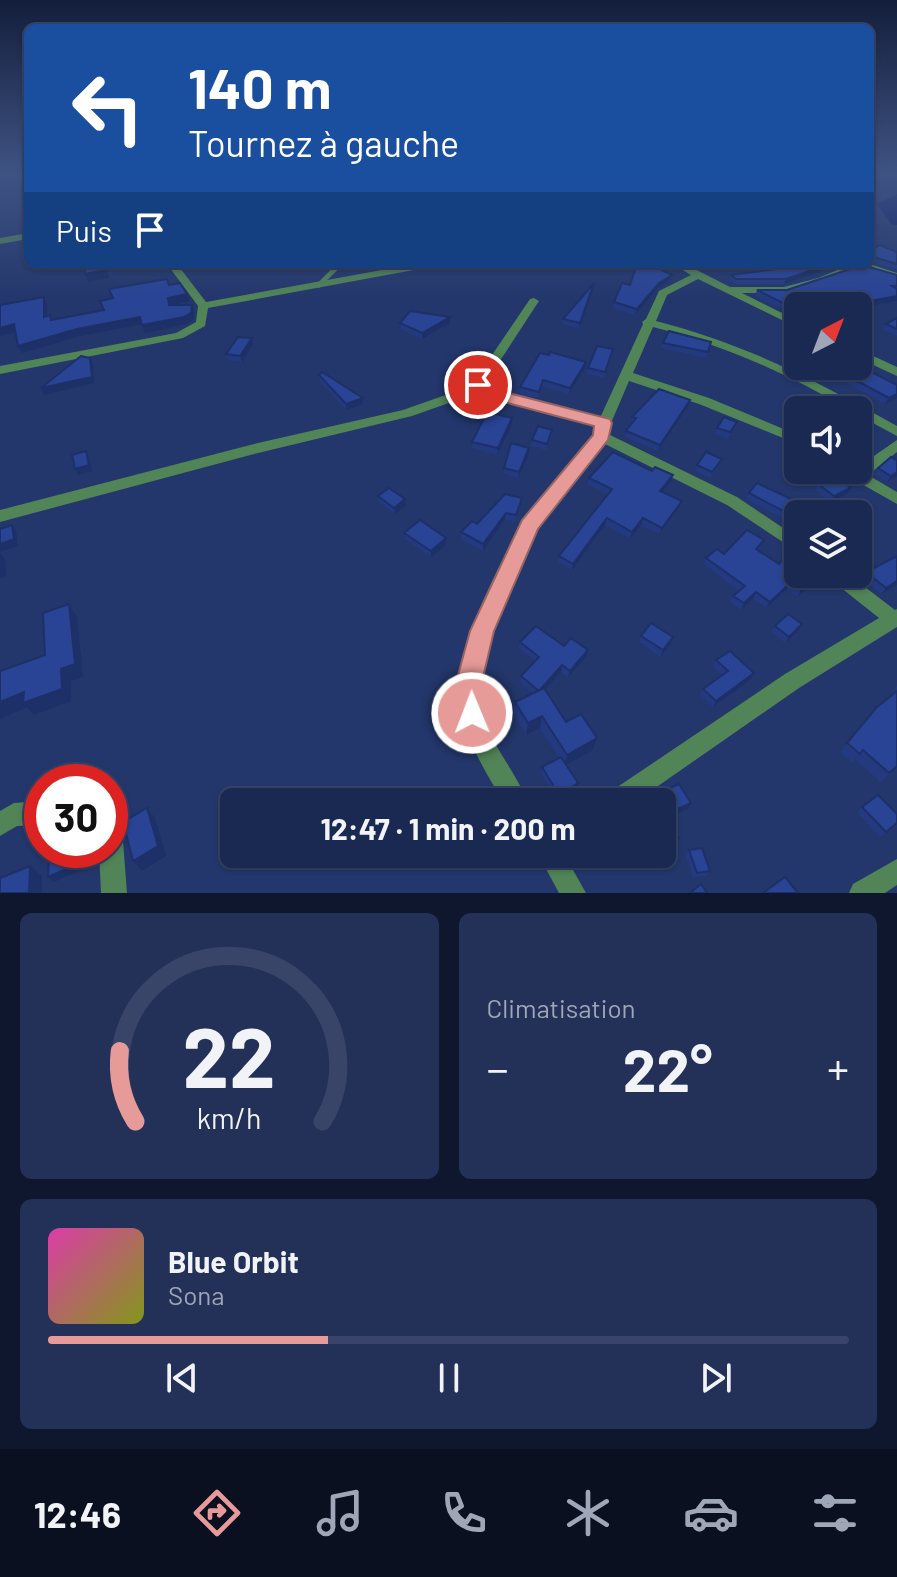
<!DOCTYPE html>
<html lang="fr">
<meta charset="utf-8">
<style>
:root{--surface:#1a2951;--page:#233158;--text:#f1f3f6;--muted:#9fa6b7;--line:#384568;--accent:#e69b98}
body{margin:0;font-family:Barlow,sans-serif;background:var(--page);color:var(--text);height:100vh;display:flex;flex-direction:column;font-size:30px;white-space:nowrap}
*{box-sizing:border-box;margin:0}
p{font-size:26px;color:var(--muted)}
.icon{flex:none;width:44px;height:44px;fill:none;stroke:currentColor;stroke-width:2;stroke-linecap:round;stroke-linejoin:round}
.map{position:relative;height:893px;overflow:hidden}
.panel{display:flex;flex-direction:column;gap:20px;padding:20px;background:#0e172d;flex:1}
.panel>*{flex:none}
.guide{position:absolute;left:24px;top:24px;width:850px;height:244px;border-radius:12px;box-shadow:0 2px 6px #0004,0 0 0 2px var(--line);background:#1a4fa0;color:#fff;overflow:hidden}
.needle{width:52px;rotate:42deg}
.tools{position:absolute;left:784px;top:292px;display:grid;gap:16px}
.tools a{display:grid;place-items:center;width:88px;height:88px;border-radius:12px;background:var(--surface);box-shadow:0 2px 6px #0004,0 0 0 2px var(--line);font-size:40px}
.speed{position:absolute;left:24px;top:764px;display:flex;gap:16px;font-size:40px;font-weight:700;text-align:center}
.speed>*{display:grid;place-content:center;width:104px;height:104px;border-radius:50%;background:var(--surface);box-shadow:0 2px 6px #0004,0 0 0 2px var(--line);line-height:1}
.speed .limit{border:12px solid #d22;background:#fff;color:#111}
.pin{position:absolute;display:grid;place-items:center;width:68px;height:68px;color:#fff;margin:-34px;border:4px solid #fff;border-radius:50%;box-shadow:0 2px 8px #0007}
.me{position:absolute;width:88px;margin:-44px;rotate:359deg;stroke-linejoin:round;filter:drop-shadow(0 0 6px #0008)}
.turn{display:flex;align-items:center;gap:28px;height:168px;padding:0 32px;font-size:36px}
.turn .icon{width:104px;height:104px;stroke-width:2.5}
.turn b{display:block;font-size:56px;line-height:68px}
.then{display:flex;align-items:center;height:76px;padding:0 32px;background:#0003;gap:16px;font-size:30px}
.big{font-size:60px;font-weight:700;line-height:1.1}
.panel .widget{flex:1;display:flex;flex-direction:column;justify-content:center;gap:12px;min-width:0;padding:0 28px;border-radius:12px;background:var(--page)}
.panel .dial{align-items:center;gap:0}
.dial svg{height:208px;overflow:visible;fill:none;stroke:var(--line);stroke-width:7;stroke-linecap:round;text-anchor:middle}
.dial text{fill:var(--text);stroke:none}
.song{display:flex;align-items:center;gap:24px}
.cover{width:96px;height:96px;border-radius:12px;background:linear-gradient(135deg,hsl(320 70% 55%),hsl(70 70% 35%))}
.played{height:8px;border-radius:4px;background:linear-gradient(90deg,var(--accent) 35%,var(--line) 35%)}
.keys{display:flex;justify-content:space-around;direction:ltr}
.heat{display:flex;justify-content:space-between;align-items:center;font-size:44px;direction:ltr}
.panel .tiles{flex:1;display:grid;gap:20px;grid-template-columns:1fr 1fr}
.widget:last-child{grid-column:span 2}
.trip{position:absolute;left:220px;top:788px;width:456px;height:80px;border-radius:12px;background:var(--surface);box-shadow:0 2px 6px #0004,0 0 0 2px var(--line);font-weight:700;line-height:80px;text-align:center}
.tabs{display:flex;height:128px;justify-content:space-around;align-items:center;background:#0a1020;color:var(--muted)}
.tabs .icon{width:56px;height:56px}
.tabs .active{color:var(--accent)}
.tabs b{font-size:36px;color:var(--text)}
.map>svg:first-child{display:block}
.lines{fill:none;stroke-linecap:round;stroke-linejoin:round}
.river{fill:#0a1c6b;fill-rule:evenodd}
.lane{stroke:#518456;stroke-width:5}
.street{fill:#518456;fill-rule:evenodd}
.wall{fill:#233a80}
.shaded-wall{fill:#1d3068}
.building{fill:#294495;stroke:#1d3068;stroke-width:2}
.route{fill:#e69b98;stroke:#966563;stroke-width:2}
</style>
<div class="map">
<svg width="897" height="893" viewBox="0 0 897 893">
<rect width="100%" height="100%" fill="#23376c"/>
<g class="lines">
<path class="river" d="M897,194V225L891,224L877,204Z"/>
<path class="lane" d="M319,285L340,264"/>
<g class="street">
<path d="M28,233V239L0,244V238Z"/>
<path d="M167,264H177L206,302L415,264H435L430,267L208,308L205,326L183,338L0,374V366L176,333L196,322L198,306Z"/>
<path d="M673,264H685L730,287H784L818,278L852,264H870L897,273V279L860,267L824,282L784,293H742L798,321V328L698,279L667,295L656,321C748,345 815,380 897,426V436L858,415V410H849C787,373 723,345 653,327L633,373L709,398L798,435V444L699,404L629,381L611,423L608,434L737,497L798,538V552L727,505L603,443C583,468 560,492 542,520C516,559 471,657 480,703C487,741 514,768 528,802H504C484,771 462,733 459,696C454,649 505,549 532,510C550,483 574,460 594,435L597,425L477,393L412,416L258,453L0,522V510L258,443L403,410L471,386L530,299L534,298L539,301L483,387L600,418L643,324L642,322L646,319L659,291L691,275Z"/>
<path d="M858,349L897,367V376L858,358Z"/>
<path d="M897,440V452L868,475L897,492V504L844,474L842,470H858V467Z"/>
<path d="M827,574H848L895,610L897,609V627L799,688L635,802H604L607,794L785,674L879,618L830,579Z"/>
<path d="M42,801V825L17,826L0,836V811L14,803Z"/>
<path d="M110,816L118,820L122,828L127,893H101L99,850H110Z"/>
<path d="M538,854H564L586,893H559Z"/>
<path d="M897,859V885L885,893H849L853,884Z"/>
</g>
</g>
<g class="wall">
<path d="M870,250L897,252V270L870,261Z"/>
<path d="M784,264H843L784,284H735L730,281L731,275L774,269L775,267Z"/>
<path d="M897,275V301L867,306L862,302L848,304L846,306H798V312L791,313L755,296L757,290H787Z"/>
<path d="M670,280L658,288L635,315L613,308L614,302L630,285Z"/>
<path d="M594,283L579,329L562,324L563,319Z"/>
<path d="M897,318V336L883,330L886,324Z"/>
<path d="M400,323H450L422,339L401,329Z"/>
<path d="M711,342L707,358L661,348L663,343Z"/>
<path d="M253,344L242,362L228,360L226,354Z"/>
<path d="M798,353V366H815L807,374L788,366L791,360Z"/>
<path d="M612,355L604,378L587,374L588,368Z"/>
<path d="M585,368L569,394L542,386L538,398L520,394V387Z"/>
<path d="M319,375L363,398V404L346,410L320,381Z"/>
<path d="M846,375L897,385L885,404L843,381Z"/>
<path d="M688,406L658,451L625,437L626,431L632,424V417Z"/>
<path d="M512,418V424L497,455L472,448V442Z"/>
<path d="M717,428H734L727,439L715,434Z"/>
<path d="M552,430V436L546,450L531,446L532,440Z"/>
<path d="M529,454L518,478L503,474L504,468Z"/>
<path d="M722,459L719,465L710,478L695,471L697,465Z"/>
<path d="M878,468L897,476L887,482L874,474Z"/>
<path d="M589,478L671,482L663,492L682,501L679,507L659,534L641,525L630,538L605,525L572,570L558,562L559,556L608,494L587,484Z"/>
<path d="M818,484L847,494L830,502L815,490Z"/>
<path d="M749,493L804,505L801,512L790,522L746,499Z"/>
<path d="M378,496L406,506L395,514L379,502Z"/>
<path d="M521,505L515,522L505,519L483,551L461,539V532Z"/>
<path d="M404,533L446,545L431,557L405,539Z"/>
<path d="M764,540L758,550L808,587L797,597L787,589L766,608L753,599L741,610L730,602L733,596L739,591L704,564L706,558L724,554Z"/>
<path d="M897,556V585L881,594L862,578L866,572Z"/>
<path d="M775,626L798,631L785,643L771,632Z"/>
<path d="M641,636L671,643L660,657L639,642Z"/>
<path d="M520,642L564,646L586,657L568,677L561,672L545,689L566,722L597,738L593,750L566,765L578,783L576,789L558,800L541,773L542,767L559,758L540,728L526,735L513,714L515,702L533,693L520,682L521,676L535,661L519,648Z"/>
<path d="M716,660L751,679L713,707L700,695L703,689L722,675L713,666Z"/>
<path d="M897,685V766L881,782L855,759L852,762L840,752L876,708L894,693L892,692Z"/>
<path d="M656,794L691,803L688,809L665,819L679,838L676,843L662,852V818L664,817L662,815V802H655L653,799Z"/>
<path d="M862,807L897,823L880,837L857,812Z"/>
<path d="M689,850L710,871L706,876L693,877L685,854Z"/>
<path d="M610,854H639L618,868Z"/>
</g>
<g class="shaded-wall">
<path d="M105,264L109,278L88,282L85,274Z"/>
<path d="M829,264H843L784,284L786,279Z"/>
<path d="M672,275L670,280L658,288L635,315L637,309L659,283Z"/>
<path d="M594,283L593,288L579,329L580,323Z"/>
<path d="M187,294L190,301L171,306L172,313L168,298Z"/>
<path d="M897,296V301L867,306L870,301Z"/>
<path d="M44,297L47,304V324L44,317Z"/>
<path d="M864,297L862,302L842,306L850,298Z"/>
<path d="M192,305L194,312L193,320L186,324L145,333L142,325Z"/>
<path d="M798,307V312L791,313L793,308Z"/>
<path d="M140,317L143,324L80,336L22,353L18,346L77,329Z"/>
<path d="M450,317V323L422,339V333Z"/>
<path d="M14,324L18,332L0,336V328Z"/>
<path d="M252,338L253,344L242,362L240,356Z"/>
<path d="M90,358L93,364L94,383L44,395L41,388Z"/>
<path d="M586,362L585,368L569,394L570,388Z"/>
<path d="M897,394V398L885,404L889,398Z"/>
<path d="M363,398V404L346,410V404Z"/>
<path d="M690,400L688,406L658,451L660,445Z"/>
<path d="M512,418V424L497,455L498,448Z"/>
<path d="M529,448V454L518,478L519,472Z"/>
<path d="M86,451L89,458L92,471L78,475L75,469Z"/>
<path d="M897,472V476L887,482L891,476Z"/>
<path d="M673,475L671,482L658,497L660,491Z"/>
<path d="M851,488L847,494L830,502L834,496Z"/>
<path d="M405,499L406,506L395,514L394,508Z"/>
<path d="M682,501L679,507L659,534L662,528Z"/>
<path d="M804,505L801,512L790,522L793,516Z"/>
<path d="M506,513L505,519L483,551V544Z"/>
<path d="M607,518L605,525L572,570L573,564Z"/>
<path d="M643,518L641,525L630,538L632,532Z"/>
<path d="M12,525L16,531L18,546L0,552V544Z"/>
<path d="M446,538V545L431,557V551Z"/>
<path d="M0,553L5,559L6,576L0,578Z"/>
<path d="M812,581L808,587L797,597L801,590Z"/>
<path d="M897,581V585L881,594L886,588Z"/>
<path d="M790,583L787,589L766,608L770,602Z"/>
<path d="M756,592L753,599L741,610L744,603Z"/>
<path d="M69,604L77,617L83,677L71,681V701L34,715L27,707L0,719V702L61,669Z"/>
<path d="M802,624L798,631L785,643L789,637Z"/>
<path d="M673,637L671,643L660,657L663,650Z"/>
<path d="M588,650L586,657L568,677L570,671Z"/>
<path d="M562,665L561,672L538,697L539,691Z"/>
<path d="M754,673L751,679L713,707L716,701Z"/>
<path d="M542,716L540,728L526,735L528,723Z"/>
<path d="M597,738L593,750L564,766L567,755Z"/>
<path d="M578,783L576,789L558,800L559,795Z"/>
<path d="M691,803L688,809L664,819L667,814Z"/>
<path d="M147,808L155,818L166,856L142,871L133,861Z"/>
<path d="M679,838L676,843L662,852V849Z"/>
<path d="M90,850H95V864L54,882L48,877Z"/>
<path d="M634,854H639L618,868L621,863Z"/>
<path d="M30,866L42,876V893H29Z"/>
</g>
<g class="building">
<path d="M880,245L897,252V264L870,256V250H871Z"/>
<path d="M84,264H104L106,270L85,274Z"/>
<path d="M637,264H650L672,275L659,283L637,309L614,302L622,283L630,285Z"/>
<path d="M784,264H829L786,279H736L731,275L777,269L775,267Z"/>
<path d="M862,265L897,275V286H892L897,289V296L870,301L864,297L850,298L842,306H824L816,303L793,308L757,290H787Z"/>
<path d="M167,279L169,285L180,283L187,294L168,298L169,305H192L191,313L184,317L142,325L140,317L77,329L18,346L14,324L0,328V305L44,297V317L50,315L51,320L104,310L100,301L113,298L109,289Z"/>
<path d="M594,283L580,323L563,319Z"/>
<path d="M410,311L450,317L422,333L400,323Z"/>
<path d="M897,318V329L886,324Z"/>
<path d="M669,331L711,342L708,352L663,343Z"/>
<path d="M238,337L252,338L240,356L226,354Z"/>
<path d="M597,346L613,349L605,372L588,368Z"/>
<path d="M550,352L586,362L570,388L543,380L539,392L520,387L540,353L549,355Z"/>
<path d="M798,353V363L791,360Z"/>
<path d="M81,356L90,358L92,377L41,388Z"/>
<path d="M862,367L897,385V394L889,398L846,375Z"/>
<path d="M322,372L363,398L346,404L319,375Z"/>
<path d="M659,389L690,400L660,445L626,431L636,418L632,417Z"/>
<path d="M487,412L512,418L498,448L472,442Z"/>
<path d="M724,417L737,422L730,432L717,428Z"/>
<path d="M538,426L552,430L547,444L532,440Z"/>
<path d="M511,443L529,448L519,472L504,468Z"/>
<path d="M86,451L89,465L75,469L72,455Z"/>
<path d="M613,452L652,471L655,467L673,475L660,491L682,501L662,528L643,518L632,532L607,518L573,564L559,556L612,489L589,478Z"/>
<path d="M706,452L722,459L712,472L697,465Z"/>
<path d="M891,457L897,460V472L891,476L878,468Z"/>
<path d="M835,476L851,488L834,496L818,484Z"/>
<path d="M757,483L804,505L793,516L749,493Z"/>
<path d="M389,488L405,499L394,508L378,496Z"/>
<path d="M505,494L522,498L516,515L506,513L483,544L461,532L472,521L477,524Z"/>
<path d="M420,520L446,538L431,551L404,533Z"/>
<path d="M12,525L14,539L0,544V529Z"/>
<path d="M747,530L764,540L756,549L779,564L782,560L798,571V574H802L812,581L801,590L790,583L770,602L756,592L744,603L733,596L745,586L706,558L717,549L724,554Z"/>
<path d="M897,556V581L886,588L866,572Z"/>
<path d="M69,604L75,664L61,669L62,689L23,703L24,692L0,702V671L45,655L43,613Z"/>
<path d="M788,614L802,624L789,637L775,626Z"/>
<path d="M651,623L673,637L663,650L641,636Z"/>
<path d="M536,626L564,646L571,638L588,650L570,671L562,665L539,691L521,676L539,657L520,642Z"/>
<path d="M730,651L754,673L716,701L703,689L728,671L716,660Z"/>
<path d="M544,688L566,722L581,714L597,738L567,755L542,716L528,723L515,702Z"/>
<path d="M897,691V766L889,773L863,750L860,754L847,743L876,708Z"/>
<path d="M561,757L578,783L559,795L542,767Z"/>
<path d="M679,784L691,803L667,814L662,802H661L656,794Z"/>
<path d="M878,795L897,814V823L886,832L862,807Z"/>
<path d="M147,808L158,846L133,861L123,822Z"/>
<path d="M664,817L679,838L662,849V818Z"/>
<path d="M702,848L710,871L697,873L689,850Z"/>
<path d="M62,850H90V859L48,877L49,856Z"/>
<path d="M615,854H634L621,863Z"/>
<path d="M30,866L29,893H0V878Z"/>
<path d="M785,877L798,893H763Z"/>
<path d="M701,884L707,893H690Z"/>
</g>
<linearGradient id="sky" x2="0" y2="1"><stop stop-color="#131e3b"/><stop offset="0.58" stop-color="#3f5383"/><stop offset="1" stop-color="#3f5383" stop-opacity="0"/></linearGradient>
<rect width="897" height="299" fill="url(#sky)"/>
<path class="route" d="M478,380L484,381L485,387L610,419L612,423L608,440L538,529L494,631L480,690L485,713L481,722L472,726L463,722L454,690L470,631L522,520L593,435L594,426L470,393V385Z"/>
</svg>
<div class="tools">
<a><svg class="needle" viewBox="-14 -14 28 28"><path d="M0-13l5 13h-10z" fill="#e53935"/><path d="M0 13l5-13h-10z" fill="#9fa6b7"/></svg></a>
<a><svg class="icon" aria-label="sound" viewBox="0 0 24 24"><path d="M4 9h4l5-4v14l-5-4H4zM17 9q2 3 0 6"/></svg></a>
<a><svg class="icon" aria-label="layers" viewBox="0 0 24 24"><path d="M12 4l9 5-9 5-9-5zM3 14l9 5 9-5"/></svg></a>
</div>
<div class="speed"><div class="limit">30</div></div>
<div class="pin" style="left:478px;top:385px;background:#d93025"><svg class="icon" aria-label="arrive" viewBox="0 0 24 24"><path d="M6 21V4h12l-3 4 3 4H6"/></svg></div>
<svg class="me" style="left:472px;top:713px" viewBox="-20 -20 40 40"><circle r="17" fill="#e69b98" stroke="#fff" stroke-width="3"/><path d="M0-11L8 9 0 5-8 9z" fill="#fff"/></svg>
<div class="trip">12:47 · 1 min · 200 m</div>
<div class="guide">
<div class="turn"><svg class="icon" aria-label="left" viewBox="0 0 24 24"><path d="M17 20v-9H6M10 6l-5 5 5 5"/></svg><div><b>140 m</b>Tournez à gauche</div></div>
<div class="then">Puis<svg class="icon" aria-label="arrive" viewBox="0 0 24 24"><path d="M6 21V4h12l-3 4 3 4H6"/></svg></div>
</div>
</div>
<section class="panel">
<div class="tiles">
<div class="widget dial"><svg viewBox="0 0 100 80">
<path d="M14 69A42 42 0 1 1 86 69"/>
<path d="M14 69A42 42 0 0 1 8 42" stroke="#e69b98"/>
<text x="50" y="56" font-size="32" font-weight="700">22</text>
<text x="50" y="72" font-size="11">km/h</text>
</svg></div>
<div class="widget"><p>Climatisation</p>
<div class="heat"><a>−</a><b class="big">22°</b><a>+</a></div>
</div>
<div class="widget">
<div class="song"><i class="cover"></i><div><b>Blue Orbit</b><p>Sona</p></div></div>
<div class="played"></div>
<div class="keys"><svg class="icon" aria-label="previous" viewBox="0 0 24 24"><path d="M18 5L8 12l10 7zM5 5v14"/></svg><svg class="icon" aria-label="pause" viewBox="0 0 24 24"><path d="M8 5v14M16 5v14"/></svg><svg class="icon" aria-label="next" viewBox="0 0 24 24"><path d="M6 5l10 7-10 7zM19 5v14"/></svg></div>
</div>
</div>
</section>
<nav class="tabs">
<b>12:46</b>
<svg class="icon active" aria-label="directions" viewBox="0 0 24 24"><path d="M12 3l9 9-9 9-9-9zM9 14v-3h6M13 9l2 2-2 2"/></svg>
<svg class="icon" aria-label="music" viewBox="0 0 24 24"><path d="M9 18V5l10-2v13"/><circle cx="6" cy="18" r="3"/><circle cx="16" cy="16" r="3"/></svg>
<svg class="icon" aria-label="phone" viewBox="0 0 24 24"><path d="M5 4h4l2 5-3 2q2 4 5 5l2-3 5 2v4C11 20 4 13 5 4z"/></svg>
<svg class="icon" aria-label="climate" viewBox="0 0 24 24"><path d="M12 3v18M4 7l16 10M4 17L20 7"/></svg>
<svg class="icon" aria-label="car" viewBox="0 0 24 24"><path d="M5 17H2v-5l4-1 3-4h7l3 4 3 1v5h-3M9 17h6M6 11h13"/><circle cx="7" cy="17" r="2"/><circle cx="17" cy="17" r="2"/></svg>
<svg class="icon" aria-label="filters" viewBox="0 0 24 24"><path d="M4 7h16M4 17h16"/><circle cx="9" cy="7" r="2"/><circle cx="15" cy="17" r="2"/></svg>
</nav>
